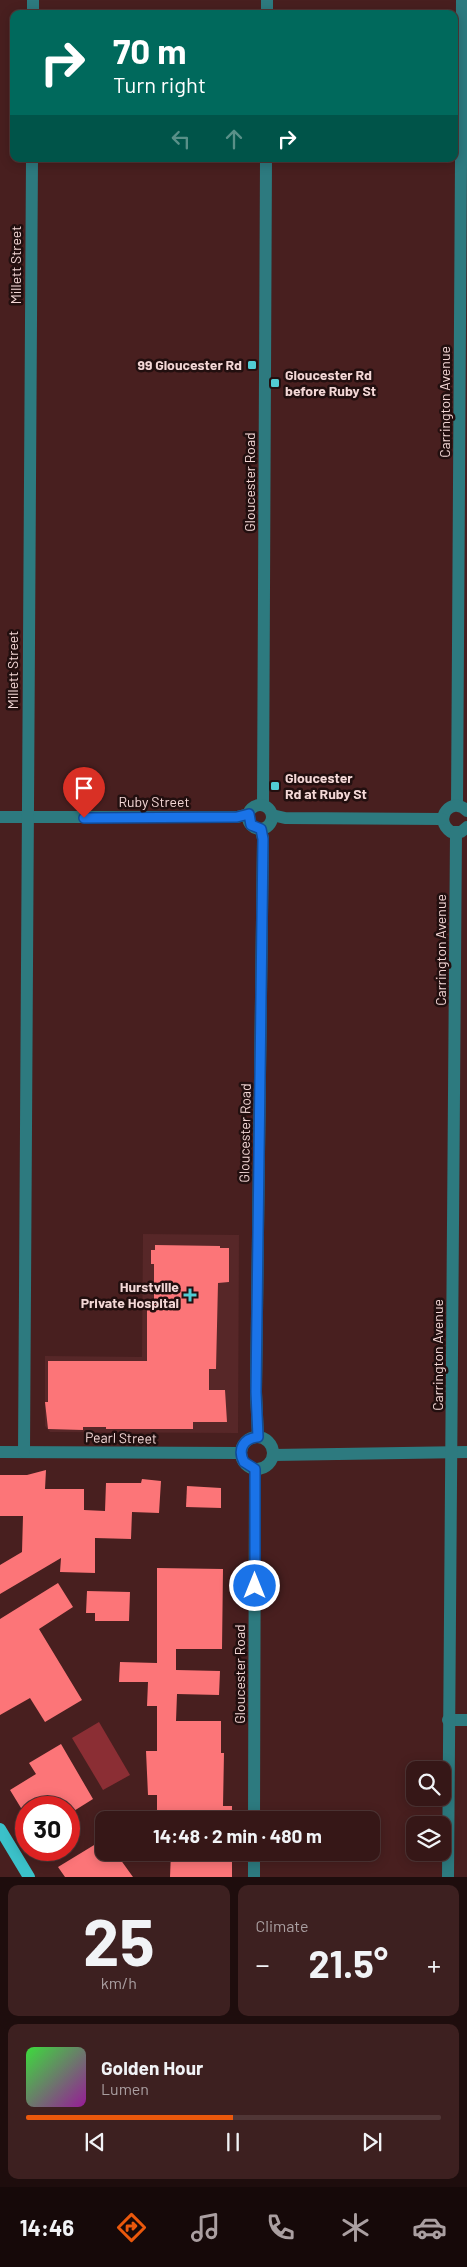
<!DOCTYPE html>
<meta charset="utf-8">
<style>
:root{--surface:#361717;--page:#3d2020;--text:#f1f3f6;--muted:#aa9fa1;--line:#503636;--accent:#ea580c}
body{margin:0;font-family:Barlow,sans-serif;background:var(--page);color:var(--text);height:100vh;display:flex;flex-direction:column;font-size:19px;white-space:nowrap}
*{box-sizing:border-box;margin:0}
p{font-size:16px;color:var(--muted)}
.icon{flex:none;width:28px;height:28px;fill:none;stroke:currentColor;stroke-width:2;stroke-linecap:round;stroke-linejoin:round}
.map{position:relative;height:1877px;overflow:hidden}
.panel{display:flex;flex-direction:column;gap:8px;padding:8px;background:#1e0d0d;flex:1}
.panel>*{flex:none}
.guide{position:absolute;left:10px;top:10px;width:448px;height:152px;border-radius:10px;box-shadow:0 2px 12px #0003,0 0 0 1px var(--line);background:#00695c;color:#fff;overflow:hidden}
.controls{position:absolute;left:406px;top:1761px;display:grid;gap:10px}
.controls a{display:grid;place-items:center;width:45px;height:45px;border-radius:10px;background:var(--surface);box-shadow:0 2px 12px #0003,0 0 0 1px var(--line);font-size:25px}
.speed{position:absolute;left:15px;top:1796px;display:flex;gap:10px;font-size:25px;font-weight:700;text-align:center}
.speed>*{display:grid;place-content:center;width:65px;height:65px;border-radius:50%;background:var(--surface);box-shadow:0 2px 12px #0003,0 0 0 1px var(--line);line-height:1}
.speed .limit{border:8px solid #d22;background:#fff;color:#111}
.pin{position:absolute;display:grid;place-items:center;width:42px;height:42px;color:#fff;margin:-51px -21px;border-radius:50% 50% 50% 0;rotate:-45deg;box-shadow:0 0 5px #0007}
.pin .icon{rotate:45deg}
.me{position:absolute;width:55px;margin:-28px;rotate:0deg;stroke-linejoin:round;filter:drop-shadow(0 0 4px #0008)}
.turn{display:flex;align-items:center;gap:18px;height:105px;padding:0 20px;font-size:22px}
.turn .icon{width:65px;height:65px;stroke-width:2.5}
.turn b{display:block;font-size:35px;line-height:42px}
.lanes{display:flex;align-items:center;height:48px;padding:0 20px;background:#0003;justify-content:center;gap:25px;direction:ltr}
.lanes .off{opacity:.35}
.big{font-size:38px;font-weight:700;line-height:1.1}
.panel .tile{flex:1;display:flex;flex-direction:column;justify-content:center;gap:8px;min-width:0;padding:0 18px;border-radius:10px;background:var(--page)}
.panel .dial{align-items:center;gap:0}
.dial b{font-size:65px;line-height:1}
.song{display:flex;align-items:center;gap:15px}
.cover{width:60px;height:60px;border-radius:8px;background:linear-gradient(135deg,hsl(120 70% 55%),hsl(300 70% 35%))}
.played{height:5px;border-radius:2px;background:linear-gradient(90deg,var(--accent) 50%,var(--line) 50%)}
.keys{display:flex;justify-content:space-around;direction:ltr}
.heat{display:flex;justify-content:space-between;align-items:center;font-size:28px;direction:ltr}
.panel .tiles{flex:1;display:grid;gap:8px;grid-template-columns:1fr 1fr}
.tile:last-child{grid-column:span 2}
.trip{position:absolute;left:95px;top:1811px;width:285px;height:50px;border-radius:10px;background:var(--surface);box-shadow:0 2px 12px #0003,0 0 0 1px var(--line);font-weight:700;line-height:50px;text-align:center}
.tabs{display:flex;height:80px;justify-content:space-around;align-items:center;background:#160909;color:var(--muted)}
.tabs .icon{width:35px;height:35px}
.tabs .current{color:var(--accent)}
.tabs b{font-size:22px;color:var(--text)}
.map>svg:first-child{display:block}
.built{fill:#572728}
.green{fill:#8b2e34}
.building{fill:#fc7578}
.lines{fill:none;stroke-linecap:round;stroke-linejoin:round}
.minor{stroke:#2d7a7f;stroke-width:12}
.major{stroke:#3bc1c9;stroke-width:12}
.route-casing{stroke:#114b97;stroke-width:12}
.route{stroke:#1a73e8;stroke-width:9}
.poi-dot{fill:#51ccd3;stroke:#220f0f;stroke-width:2}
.labels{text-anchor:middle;stroke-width:5;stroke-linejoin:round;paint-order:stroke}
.street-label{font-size:14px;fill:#f3d7d6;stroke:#220f0f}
.poi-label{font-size:14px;font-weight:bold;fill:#f3d7d6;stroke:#220f0f;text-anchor:end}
</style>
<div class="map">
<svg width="467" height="1877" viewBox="0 0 467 1877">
<rect width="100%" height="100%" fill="#481f1f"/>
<path class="built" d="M143,1234L239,1235L238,1433L50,1432L45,1426V1356L142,1357Z"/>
<path class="green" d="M99,1722L130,1775L103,1790L72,1738Z"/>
<g class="building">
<path d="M155,1245L220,1246V1248H229V1282L218,1283L216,1369H209V1390H225L227,1422H193V1429H106V1427H83V1430L48,1429L45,1402H48V1361H147V1305L154,1301V1264H151V1250H155Z"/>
<path d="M46,1470L45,1489H84V1510L105,1511L106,1483H141L142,1479L161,1481L159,1513L132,1512L131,1539L95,1538V1573L60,1572L61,1558L0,1594V1565L22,1552L23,1516H0V1475H27Z"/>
<path d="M187,1486L221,1488V1508L186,1507Z"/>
<path d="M157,1568L223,1569L222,1649H176V1670L220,1671L219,1695L177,1694L176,1721H221V1753H224L223,1806H232V1820H157V1795H148L146,1751H157V1706H147L148,1682H119L120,1662L157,1663Z"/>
<path d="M58,1583L73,1607L39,1629L82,1700L45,1722L30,1698L0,1715V1619Z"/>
<path d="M87,1591L130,1592L129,1621H95V1613H86Z"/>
<path d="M61,1744L93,1799L69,1814V1808H21L10,1790L36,1774L29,1763Z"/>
<path d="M104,1839V1852H115L133,1877H65L58,1867Z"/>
<path d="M171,1852H232V1877H170Z"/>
</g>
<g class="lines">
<g class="minor">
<path d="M33,14V0"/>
<path d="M267,14V0"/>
<path d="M263,805L266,159"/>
<path d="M457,805L462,0"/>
<circle cx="260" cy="817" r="12"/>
<path d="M467,811C452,795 432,819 451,832H461L467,827"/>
<path d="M272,815L285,818L442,819"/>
<path d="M0,817H237L249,814"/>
<circle cx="257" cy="1453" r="16"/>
<path d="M258,1437L256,1392L263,839L261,829"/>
<path d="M0,1452L241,1453"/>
<path d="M24,1452L32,159"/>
<path d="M273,1455L467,1452"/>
<path d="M448,1720H467"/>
<path d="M254,1820L255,1469"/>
<path d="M254,1877V1852"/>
<path d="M448,1877L456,833"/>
</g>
<path class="major" d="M0,1829L29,1877"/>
</g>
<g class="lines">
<defs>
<path id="route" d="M84,818L237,817L249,814L251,825L261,829L263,839L256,1392L258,1437C244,1438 237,1449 244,1462L255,1469V1586"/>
</defs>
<use href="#route" class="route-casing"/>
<use href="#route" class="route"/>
</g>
<g class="poi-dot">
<rect x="247" y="360" width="10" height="10" rx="2.5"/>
<rect x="270" y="378" width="10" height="10" rx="2.5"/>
<rect x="270" y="781" width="10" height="10" rx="2.5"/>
<path d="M187.5 1287.5h5v5h5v5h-5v5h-5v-5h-5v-5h5z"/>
</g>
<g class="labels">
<g class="street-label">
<text transform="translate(16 265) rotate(-90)" y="5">Millett Street</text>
<text transform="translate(445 402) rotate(-90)" y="5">Carrington Avenue</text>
<text transform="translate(250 482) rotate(-90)" y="5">Gloucester Road</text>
<text transform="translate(13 670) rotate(-90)" y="5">Millett Street</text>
<text x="154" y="807">Ruby Street</text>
<text transform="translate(441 950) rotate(-90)" y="5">Carrington Avenue</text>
<text transform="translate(245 1133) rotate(-89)" y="5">Gloucester Road</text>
<text transform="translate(438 1355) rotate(-90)" y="5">Carrington Avenue</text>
<text transform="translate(121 1438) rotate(1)" y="5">Pearl Street</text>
<text transform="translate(240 1674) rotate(-90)" y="5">Gloucester Road</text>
</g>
<g class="poi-label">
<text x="242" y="370">99 Gloucester Rd</text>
<text x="285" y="380" text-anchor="start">Gloucester Rd<tspan x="285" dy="16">before Ruby St</tspan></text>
<text x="285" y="783" text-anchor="start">Gloucester<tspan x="285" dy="16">Rd at Ruby St</tspan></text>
<text x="179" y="1292">Hurstville<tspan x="179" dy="16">Private Hospital</tspan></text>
</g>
</g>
</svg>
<div class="controls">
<a><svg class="icon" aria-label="search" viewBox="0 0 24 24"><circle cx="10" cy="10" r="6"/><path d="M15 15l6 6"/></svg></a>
<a><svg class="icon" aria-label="layers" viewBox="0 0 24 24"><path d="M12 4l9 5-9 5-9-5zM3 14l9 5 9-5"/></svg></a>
</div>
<div class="speed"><div class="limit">30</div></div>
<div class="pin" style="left:84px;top:818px;background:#d93025"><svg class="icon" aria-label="arrive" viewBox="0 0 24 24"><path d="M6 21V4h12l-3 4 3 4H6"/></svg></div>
<svg class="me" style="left:255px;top:1586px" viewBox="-20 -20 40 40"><circle r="17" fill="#1a73e8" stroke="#fff" stroke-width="3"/><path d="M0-11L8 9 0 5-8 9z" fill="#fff"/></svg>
<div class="trip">14:48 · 2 min · 480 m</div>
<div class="guide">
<div class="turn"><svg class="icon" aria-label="right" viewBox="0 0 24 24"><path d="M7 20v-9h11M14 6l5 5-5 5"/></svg><div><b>70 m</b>Turn right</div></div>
<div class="lanes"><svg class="icon off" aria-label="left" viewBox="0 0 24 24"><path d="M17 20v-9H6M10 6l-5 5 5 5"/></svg><svg class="icon off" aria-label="ahead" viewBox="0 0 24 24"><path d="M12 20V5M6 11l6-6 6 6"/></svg><svg class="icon" aria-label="right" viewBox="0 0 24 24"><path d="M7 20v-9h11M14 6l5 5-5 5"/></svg></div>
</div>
</div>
<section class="panel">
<div class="tiles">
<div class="tile dial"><b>25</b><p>km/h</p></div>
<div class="tile"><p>Climate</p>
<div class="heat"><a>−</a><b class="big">21.5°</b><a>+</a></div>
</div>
<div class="tile">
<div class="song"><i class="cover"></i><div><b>Golden Hour</b><p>Lumen</p></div></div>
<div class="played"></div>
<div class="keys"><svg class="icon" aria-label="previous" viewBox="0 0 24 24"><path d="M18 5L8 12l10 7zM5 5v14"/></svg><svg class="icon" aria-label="pause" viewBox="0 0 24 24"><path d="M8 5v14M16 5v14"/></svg><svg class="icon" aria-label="next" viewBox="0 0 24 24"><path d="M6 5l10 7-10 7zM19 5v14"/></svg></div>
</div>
</div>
</section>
<nav class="tabs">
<b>14:46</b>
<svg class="icon current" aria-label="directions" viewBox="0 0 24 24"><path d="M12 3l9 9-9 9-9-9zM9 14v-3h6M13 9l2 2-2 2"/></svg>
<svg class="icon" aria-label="music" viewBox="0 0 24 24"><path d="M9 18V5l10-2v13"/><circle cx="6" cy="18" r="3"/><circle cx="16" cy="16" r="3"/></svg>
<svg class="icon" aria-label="phone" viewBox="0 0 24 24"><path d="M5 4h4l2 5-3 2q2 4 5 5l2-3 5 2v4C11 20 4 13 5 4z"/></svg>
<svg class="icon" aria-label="climate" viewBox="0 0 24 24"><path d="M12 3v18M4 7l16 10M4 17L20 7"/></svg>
<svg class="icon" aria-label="car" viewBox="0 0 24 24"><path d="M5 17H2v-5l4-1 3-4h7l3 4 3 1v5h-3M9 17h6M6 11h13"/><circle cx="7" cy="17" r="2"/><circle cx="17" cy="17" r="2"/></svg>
</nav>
